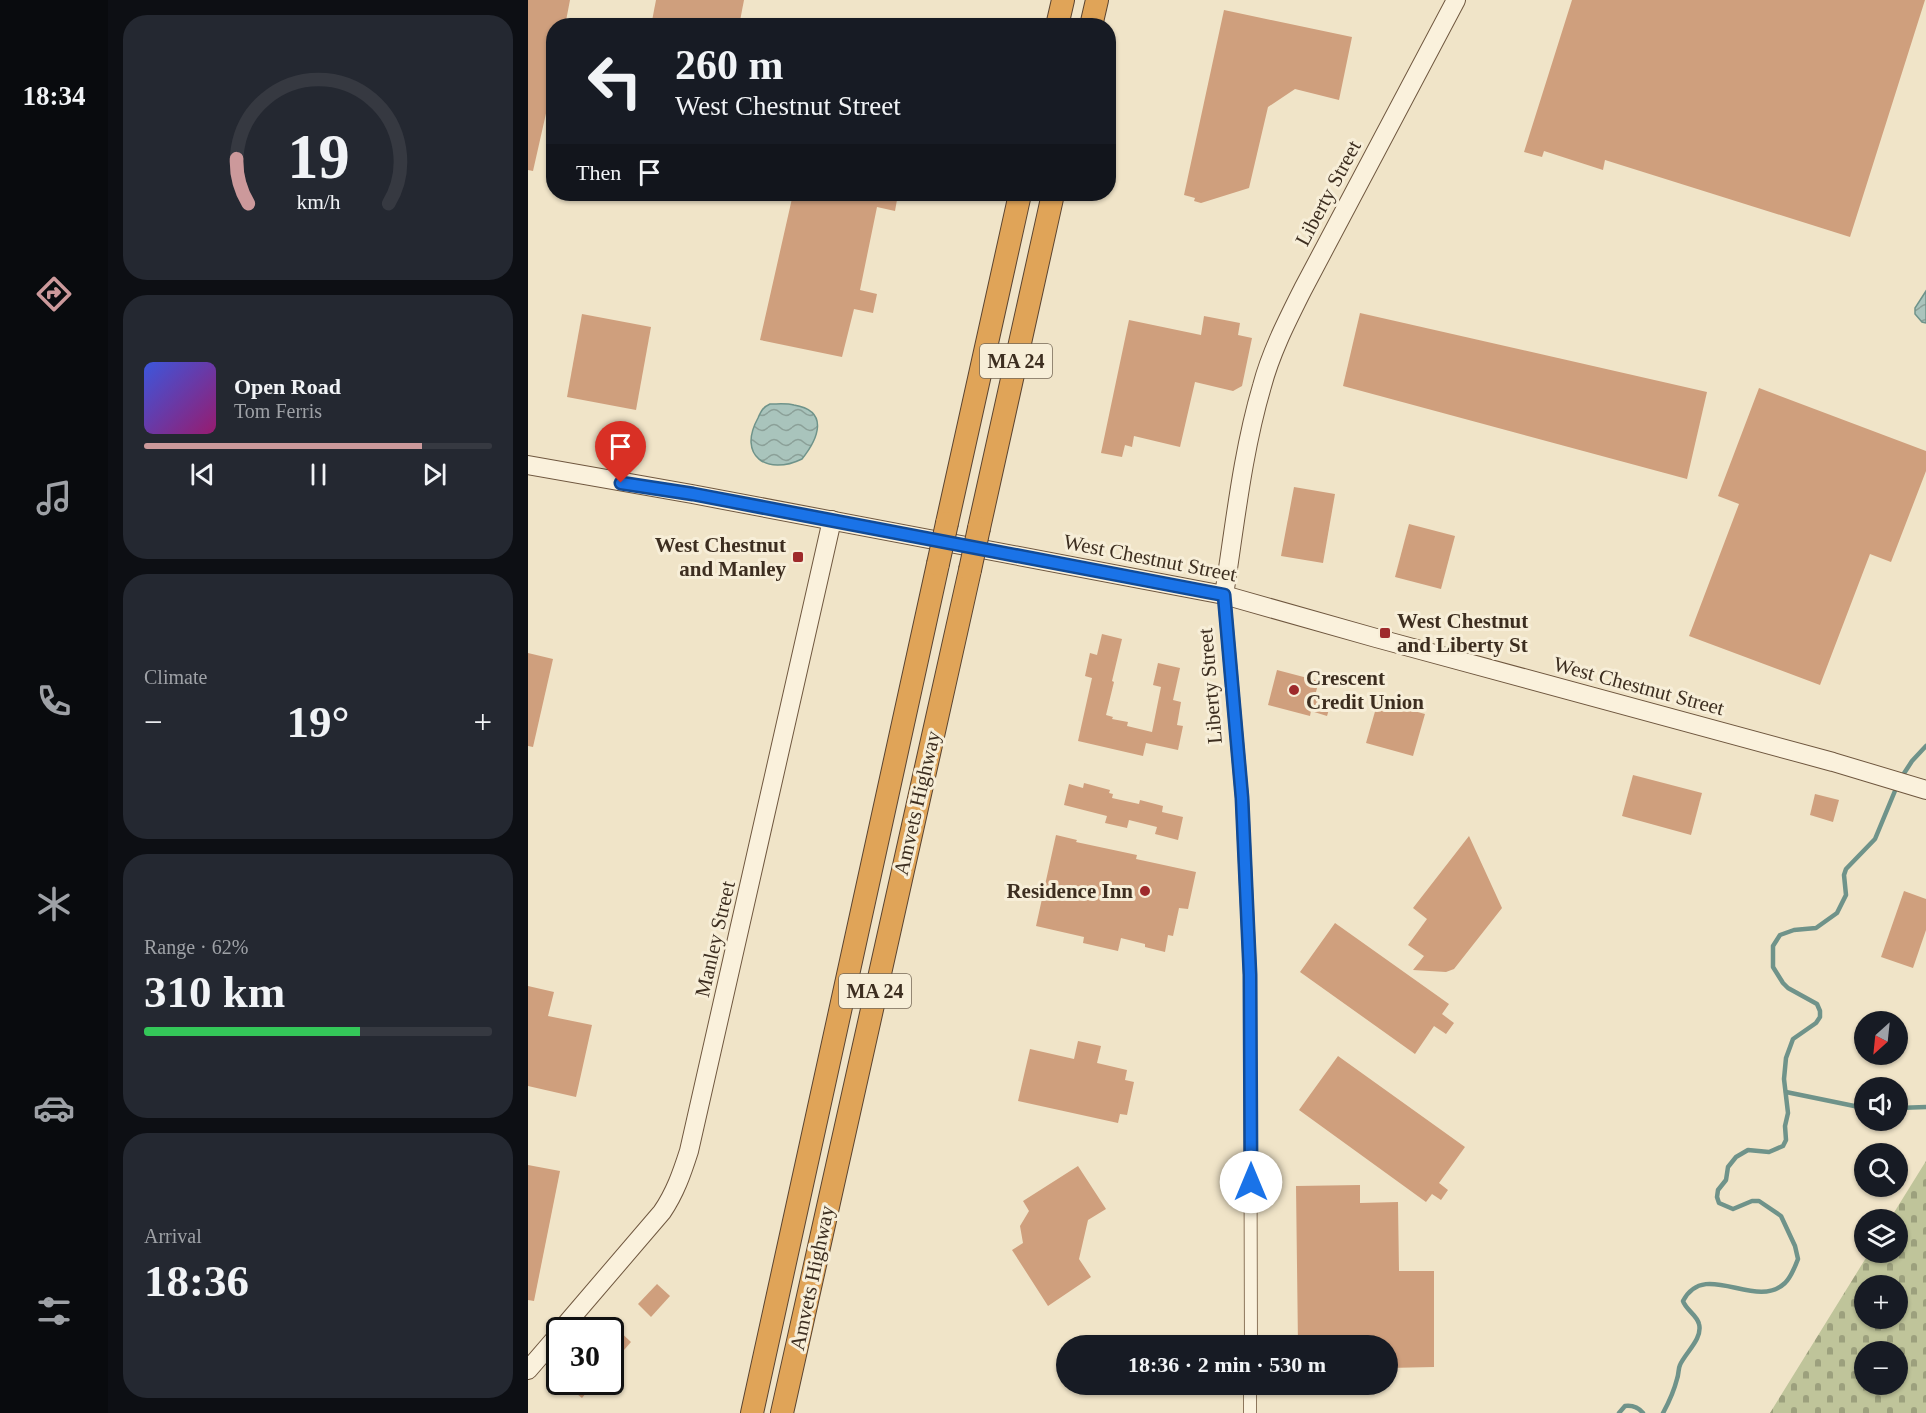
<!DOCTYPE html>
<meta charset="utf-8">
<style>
:root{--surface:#171b24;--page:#242831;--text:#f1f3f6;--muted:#9ea1a6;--line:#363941;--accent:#cc999b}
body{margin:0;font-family:"Times New Roman",serif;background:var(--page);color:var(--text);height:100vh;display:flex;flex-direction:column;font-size:22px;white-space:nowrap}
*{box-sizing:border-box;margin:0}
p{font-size:20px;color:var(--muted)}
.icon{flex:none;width:33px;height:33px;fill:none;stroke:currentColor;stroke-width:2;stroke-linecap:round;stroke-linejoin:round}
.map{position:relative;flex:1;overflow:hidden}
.panel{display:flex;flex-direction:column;gap:15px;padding:15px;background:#0d0f14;width:420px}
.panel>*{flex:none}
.top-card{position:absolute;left:18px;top:18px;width:570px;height:183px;border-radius:24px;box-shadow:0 2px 4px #0004;background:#171b24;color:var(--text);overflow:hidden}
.needle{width:39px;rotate:207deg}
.controls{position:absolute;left:1326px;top:1011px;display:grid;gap:12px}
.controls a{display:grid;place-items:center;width:54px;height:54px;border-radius:50%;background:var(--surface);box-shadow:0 2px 4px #0004;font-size:30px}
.speed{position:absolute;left:18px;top:1317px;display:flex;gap:12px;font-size:30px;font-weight:700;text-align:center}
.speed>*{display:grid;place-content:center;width:78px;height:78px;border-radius:50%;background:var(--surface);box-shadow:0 2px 4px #0004;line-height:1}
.speed .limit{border:3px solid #111;border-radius:9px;background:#fff;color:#111}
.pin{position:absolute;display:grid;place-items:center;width:51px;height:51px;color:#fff;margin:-62px -26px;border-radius:50% 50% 50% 0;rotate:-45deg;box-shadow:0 0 6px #0007}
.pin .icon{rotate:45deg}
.me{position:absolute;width:66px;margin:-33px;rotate:0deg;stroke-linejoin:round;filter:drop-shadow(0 0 4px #0008)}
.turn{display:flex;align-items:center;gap:21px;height:126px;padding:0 30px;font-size:27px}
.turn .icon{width:78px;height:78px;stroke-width:2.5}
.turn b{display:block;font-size:42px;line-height:51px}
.then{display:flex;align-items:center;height:57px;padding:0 30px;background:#0003;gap:12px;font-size:22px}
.big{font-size:45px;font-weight:700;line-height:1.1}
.panel .tile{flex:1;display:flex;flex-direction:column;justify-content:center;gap:9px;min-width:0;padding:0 21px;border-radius:24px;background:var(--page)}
.panel .dial{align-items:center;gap:0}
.dial svg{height:156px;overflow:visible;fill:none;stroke:var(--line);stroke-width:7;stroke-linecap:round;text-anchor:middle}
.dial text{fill:var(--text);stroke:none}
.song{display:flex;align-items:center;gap:18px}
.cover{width:72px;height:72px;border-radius:9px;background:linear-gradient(135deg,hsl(230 70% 55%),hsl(320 70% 35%))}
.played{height:6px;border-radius:3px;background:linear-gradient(90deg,var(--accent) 80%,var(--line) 80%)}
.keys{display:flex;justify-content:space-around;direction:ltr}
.heat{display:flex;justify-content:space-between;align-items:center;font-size:33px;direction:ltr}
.charge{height:9px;border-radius:4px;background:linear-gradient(90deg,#34c759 62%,var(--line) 0)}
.trip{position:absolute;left:528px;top:1335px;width:342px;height:60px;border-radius:30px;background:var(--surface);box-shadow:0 2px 4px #0004;font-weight:700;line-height:60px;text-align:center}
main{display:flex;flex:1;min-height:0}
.dock{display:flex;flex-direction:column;width:108px;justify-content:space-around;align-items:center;background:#090b0e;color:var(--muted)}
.dock .icon{width:42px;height:42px}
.dock .active{color:var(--accent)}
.dock b{font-size:27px;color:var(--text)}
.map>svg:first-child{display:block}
.cemetery{fill:url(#cemetery-stones);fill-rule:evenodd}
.water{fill:url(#water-waves);stroke:#6f938a;stroke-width:1.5}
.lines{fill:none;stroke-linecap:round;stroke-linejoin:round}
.stream{stroke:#6f938a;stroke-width:4.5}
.building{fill:#cf9f7d}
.minor-casing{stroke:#8d765c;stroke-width:14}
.secondary-casing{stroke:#6f573f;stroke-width:20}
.motorway-casing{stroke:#5b4430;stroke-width:24}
.minor{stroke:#faf1dc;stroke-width:12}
.secondary{stroke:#faf1dc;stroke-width:18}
.motorway{stroke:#e0a458;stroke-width:22}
.motorway-bridge-casing{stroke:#5b4430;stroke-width:24;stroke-linecap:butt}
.motorway-bridge{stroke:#e0a458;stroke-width:22}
.route-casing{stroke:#114b97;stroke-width:15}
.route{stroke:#1a73e8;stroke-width:10}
.poi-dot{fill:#9e2a2b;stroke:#f7eed8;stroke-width:2}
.labels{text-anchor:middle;stroke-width:6;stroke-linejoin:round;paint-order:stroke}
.shield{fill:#f7eed8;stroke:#756857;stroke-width:1.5}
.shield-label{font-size:20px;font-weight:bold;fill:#3d2e20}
.street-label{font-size:21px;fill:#3d2e20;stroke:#f7eed8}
.poi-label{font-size:21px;font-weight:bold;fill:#3d2e20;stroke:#f7eed8;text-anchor:end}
</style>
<main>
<nav class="dock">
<b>18:34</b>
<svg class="icon active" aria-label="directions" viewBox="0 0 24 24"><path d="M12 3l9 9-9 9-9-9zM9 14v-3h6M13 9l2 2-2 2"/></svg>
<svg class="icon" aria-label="music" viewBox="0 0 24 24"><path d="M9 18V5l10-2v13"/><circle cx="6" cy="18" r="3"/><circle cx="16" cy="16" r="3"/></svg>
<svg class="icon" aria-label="phone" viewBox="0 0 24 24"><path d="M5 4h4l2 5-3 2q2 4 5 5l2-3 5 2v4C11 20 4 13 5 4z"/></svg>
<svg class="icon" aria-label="climate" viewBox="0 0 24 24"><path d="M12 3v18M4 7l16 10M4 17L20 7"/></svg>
<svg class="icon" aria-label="car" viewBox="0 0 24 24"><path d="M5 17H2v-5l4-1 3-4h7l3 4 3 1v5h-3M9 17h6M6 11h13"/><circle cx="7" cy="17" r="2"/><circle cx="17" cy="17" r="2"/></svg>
<svg class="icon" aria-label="filters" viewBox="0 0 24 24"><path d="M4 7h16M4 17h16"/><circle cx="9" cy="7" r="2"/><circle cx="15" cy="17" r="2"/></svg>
</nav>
<section class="panel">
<div class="tile dial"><svg viewBox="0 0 100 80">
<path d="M14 69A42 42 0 1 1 86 69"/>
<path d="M14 69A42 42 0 0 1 8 46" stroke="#cc999b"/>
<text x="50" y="56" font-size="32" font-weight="700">19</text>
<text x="50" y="72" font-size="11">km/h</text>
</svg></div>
<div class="tile">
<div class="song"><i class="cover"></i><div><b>Open Road</b><p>Tom Ferris</p></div></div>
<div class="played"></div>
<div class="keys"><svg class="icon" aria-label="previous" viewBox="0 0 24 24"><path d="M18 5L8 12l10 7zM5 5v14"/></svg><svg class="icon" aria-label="pause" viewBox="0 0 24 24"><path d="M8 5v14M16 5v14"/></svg><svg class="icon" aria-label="next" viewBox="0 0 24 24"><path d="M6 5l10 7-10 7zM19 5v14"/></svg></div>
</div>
<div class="tile"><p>Climate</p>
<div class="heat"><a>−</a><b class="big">19°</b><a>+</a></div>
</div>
<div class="tile"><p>Range · 62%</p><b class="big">310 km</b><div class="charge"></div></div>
<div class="tile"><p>Arrival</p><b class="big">18:36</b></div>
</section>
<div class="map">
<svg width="1398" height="1413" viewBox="0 0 1398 1413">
<defs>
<pattern id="cemetery-stones" width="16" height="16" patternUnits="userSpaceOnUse" patternTransform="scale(1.5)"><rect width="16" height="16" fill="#bfc49a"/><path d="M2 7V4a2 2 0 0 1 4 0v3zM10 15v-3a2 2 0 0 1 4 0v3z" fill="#9ca07d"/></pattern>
<pattern id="water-waves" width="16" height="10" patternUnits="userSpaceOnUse" patternTransform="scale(1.5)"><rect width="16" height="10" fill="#a9c4bc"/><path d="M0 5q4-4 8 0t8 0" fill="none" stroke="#8ba098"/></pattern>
</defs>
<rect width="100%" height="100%" fill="#f0e4c8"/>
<path class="cemetery" d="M1398,1161V1413H1242L1341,1253L1370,1252V1220L1362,1219ZM1336,1286H1370V1318H1336ZM1336,1352H1370V1384H1336Z"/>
<g class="water">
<path d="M1398,291V323L1394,322L1387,314V308Z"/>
<path d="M242,404C250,404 259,403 266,405C302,411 290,439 274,459C239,476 209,456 230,418C233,411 235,407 242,404Z"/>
</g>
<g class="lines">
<g class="stream">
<path d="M1373,778L1384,761L1398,746"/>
<path d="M1258,1092L1336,1108"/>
<path d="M1370,1108L1398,1107"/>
<path d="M1091,1413L1097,1406C1105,1405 1110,1407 1115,1413"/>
<path d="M1135,1413C1141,1402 1146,1391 1149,1379C1151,1374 1150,1369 1152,1365C1157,1353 1175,1339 1171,1324C1169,1315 1158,1310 1155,1301C1177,1259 1227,1311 1257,1283C1263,1277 1267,1267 1270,1259L1267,1246L1253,1216L1231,1201H1224L1205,1209L1191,1203L1189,1197L1190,1190L1198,1180L1200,1167L1208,1157L1220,1150L1241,1152L1255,1146L1258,1140L1257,1126L1260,1113L1256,1079L1258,1058L1265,1039L1288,1023L1292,1017V1011L1289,1004L1260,988L1255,983L1245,967V946L1252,935L1266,930L1288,928L1309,913L1318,895L1316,875L1318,869L1347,839L1369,786"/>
</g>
</g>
<g class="building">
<path d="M0,0H42L37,26H26V78L5,171L0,170Z"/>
<path d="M128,0H216L211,26H123Z"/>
<path d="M1044,0H1397L1322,237L1077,160L1075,170L1016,151L1014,157L996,152Z"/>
<path d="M696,10L824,37L811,100L767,89L740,107L721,188L673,203L666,201L667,198L656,195Z"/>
<path d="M265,194H370L367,211L349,207L332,290L349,294L345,313L326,309L314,357L232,340Z"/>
<path d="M832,313L1179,392L1159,479L815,386Z"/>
<path d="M54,314L123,327L108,410L39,397Z"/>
<path d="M676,316L712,323L710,335L724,338L714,386L705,391L667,382L652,447L606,436L604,447L597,445L594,457L573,453L601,320L673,335Z"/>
<path d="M1231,388L1398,451V471L1363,562L1342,554L1292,685L1161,636L1211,504L1190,496Z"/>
<path d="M766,487L807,494L795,563L753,556Z"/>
<path d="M881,524L927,536L913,589L867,577Z"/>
<path d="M574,634L594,639L584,681L586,682L578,715L585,717L584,719L600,722L599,726L624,732L633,687L625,685L630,663L652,668L645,700L653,702L649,725L655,726L650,750L618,743L615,756L550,741L564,678L557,676L562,653L569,655Z"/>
<path d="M0,653L25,659L5,747L0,746Z"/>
<path d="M749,670L791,681L786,699L803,703L799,716L783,711L782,716L740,705Z"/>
<path d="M850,701L897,714L885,756L838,743Z"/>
<path d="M1105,775L1174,793L1163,835L1094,816Z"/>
<path d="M556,783L582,790L581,793L585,794L584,798L611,804L612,800L635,806L634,812L655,817L650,840L627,834L629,827L601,820L599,828L577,823L579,816L536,805L541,784L555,788Z"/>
<path d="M1287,794L1311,800L1305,822L1282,815Z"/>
<path d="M528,835L549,840L548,842L609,855L608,859L668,872L660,909L651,908L645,936L640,935L637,952L617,947V944L593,938L590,951L555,943L556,937L508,926Z"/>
<path d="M941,836L974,908L926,969L918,972L885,970L896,956L880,945L899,919L885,908Z"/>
<path d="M1376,891L1398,899V930L1385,968L1353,957Z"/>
<path d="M807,923L921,1004L914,1014L926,1023L918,1034L906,1026L887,1054L772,972Z"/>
<path d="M0,986L26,992L20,1016L64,1025L48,1097L0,1086Z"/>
<path d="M550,1041L573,1046L569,1063L599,1070L597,1080L606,1082L599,1115L592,1114L590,1123L490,1101L502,1049L546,1059Z"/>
<path d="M810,1056L937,1147L911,1183L920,1190L913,1200L904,1194L898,1202L771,1110Z"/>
<path d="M0,1165L32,1171L6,1301L0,1300Z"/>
<path d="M550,1166L578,1209L560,1220L551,1259L563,1277L520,1306L484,1250L495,1243L492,1226L501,1211L495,1201Z"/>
<path d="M832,1185V1203L870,1202L871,1271H906V1367L860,1368V1346L770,1345L768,1186Z"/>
<path d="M129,1284L142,1296L123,1317L110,1304Z"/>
<path d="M88,1328L103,1342L82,1366V1334Z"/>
<path d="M34,1382H67L54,1398Z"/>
</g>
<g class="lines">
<defs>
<g id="minor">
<path d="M696,595L714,798L722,975L723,1346"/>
<path d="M722,1413V1384"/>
</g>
<g id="secondary">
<path d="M0,465L164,494L696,595L848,638L1305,762L1398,790"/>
<path d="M696,595C707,525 714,454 734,386C743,352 759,321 775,289L928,0"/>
<path d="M33,1330L134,1212C147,1193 154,1173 161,1151L304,520"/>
<path d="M0,1370L32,1333"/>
</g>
<g id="motorway">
<path d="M529,26L535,0"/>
<path d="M563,26L569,0"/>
<path d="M419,523L492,194"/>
<path d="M451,528L525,194"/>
<path d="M224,1413L410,564"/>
<path d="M254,1413L442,570"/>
</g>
</defs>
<use href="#minor" class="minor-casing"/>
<use href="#secondary" class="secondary-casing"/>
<use href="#motorway" class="motorway-casing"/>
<use href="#minor" class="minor"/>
<use href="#secondary" class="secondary"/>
<use href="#motorway" class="motorway"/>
<defs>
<g id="motorway-bridge">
<path d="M410,564L419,523"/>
<path d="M442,570L451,528"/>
</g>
</defs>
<use href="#motorway-bridge" class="motorway-bridge-casing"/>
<use href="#motorway-bridge" class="motorway-bridge"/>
</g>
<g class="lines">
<defs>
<path id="route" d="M93,483L165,494L696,595L714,798L722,975L723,1182"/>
</defs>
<use href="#route" class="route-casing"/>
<use href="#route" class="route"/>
</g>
<g class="poi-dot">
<rect x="264" y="551" width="12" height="12" rx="3"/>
<rect x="851" y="627" width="12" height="12" rx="3"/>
<circle cx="766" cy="690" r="6"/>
<circle cx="617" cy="891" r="6"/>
</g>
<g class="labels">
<g class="shield">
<rect x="452" y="344" width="72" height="34" rx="4.5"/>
<rect x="311" y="974" width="72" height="34" rx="4.5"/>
</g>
<g class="shield-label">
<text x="488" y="368">MA 24</text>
<text x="347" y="998">MA 24</text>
</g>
<g class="street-label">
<text transform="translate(800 193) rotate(-62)" y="7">Liberty Street</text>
<text transform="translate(622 558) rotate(11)" y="7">West Chestnut Street</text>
<text transform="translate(682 686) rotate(-95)" y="7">Liberty Street</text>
<text transform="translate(1111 686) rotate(15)" y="7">West Chestnut Street</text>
<text transform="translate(389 803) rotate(-77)" y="7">Amvets Highway</text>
<text transform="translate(187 939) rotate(-77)" y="7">Manley Street</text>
<text transform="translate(284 1278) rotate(-78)" y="7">Amvets Highway</text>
</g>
<g class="poi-label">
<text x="258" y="552">West Chestnut<tspan x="258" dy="24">and Manley</tspan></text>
<text x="869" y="628" text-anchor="start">West Chestnut<tspan x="869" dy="24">and Liberty St</tspan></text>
<text x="778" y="685" text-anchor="start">Crescent<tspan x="778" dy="24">Credit Union</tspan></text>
<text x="605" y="898">Residence Inn</text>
</g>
</g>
</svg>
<div class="controls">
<a><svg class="needle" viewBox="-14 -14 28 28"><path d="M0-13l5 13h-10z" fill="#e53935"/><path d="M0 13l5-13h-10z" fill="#9ea1a6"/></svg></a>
<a><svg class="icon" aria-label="sound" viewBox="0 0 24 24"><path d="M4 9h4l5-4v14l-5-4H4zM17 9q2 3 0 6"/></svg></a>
<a><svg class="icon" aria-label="search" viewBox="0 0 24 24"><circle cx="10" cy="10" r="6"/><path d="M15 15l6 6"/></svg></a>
<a><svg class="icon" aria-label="layers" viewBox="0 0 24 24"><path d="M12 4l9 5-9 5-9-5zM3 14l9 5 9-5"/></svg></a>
<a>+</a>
<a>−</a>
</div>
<div class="speed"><div class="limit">30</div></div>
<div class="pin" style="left:93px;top:483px;background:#d93025"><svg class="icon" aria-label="arrive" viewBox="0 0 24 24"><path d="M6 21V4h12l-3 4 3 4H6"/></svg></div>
<svg class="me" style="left:723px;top:1182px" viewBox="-20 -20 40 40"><circle r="19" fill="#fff"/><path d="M0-13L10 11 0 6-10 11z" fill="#1a73e8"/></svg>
<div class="trip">18:36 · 2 min · 530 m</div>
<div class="top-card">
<div class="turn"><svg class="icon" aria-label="left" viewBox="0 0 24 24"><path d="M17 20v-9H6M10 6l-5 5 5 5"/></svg><div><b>260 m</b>West Chestnut Street</div></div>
<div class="then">Then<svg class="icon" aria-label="arrive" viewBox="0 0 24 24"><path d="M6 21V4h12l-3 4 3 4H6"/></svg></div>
</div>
</div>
</main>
